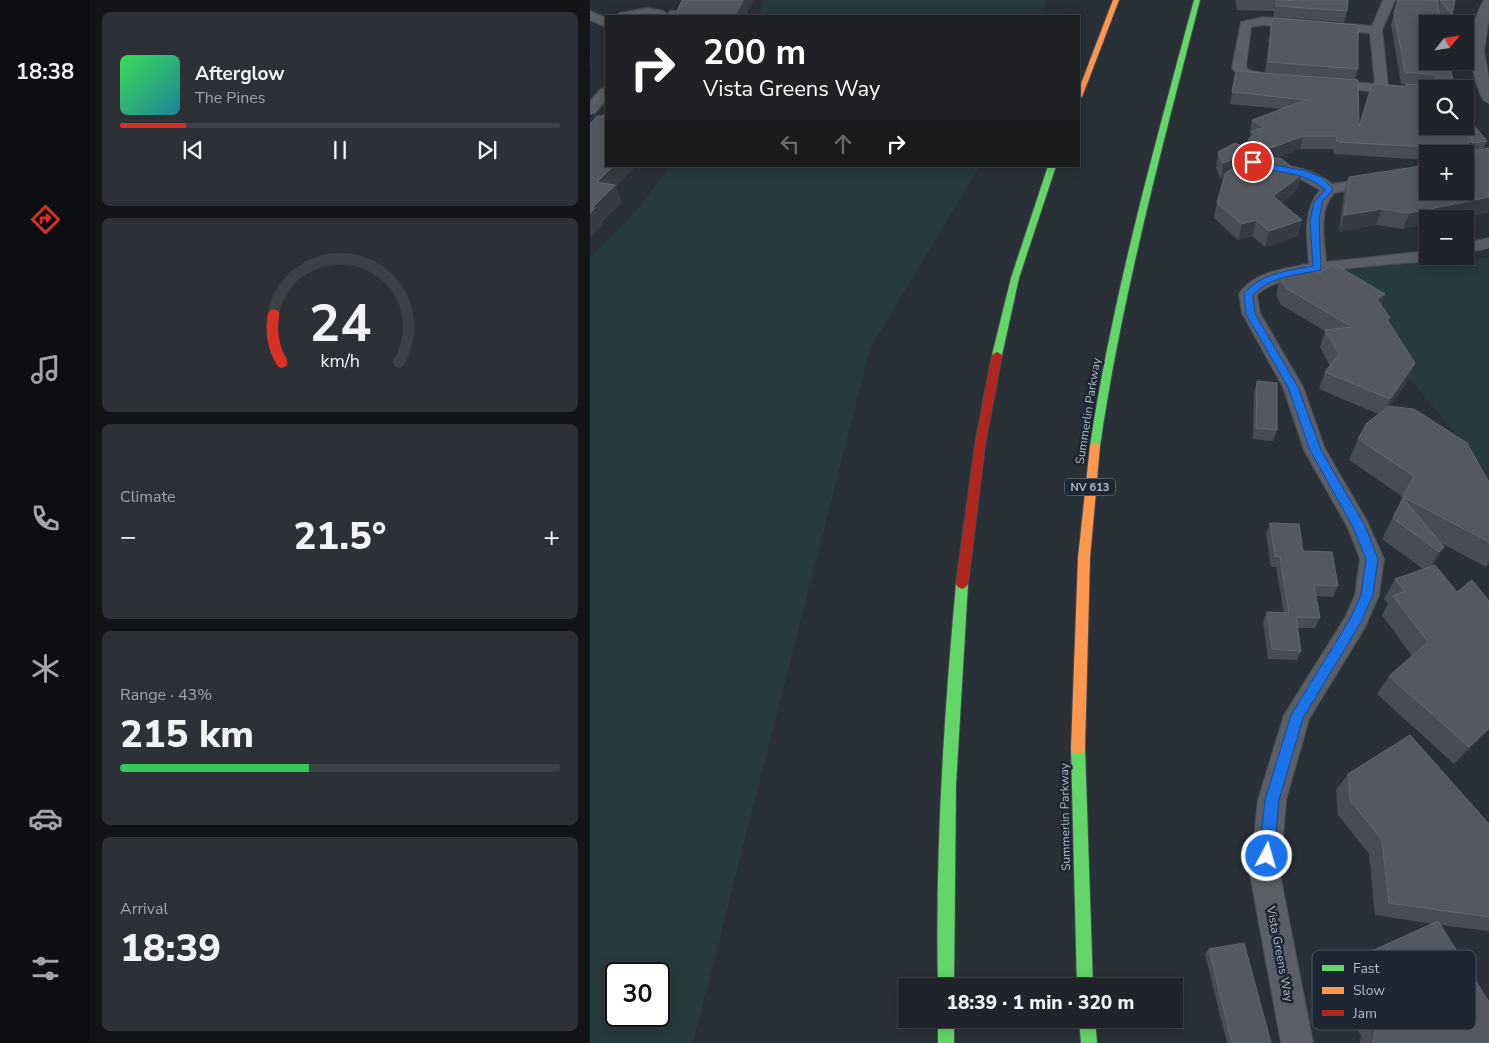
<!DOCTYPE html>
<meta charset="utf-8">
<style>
:root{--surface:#20242a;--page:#2d3036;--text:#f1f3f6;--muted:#a2a4a8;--line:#3d4147;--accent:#d93025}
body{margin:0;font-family:"Nunito Sans",sans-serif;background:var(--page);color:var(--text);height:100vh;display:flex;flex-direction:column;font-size:19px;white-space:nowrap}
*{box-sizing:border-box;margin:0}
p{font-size:16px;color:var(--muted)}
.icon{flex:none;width:28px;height:28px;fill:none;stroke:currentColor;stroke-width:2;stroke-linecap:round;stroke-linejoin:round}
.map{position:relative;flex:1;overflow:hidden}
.panel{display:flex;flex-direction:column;gap:12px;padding:12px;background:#121417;width:500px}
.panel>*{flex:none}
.banner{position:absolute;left:15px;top:15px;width:475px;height:152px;border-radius:0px;box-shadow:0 2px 12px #0003,0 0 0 1px var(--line);background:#202124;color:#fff;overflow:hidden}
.needle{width:32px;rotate:60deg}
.fabs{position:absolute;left:829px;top:15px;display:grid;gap:10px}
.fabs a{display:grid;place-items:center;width:55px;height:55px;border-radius:0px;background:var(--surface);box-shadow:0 2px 12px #0003,0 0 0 1px var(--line);font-size:25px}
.speed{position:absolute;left:15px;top:962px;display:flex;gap:10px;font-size:25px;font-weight:700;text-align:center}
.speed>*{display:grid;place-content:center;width:65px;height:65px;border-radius:50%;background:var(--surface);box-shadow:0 2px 12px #0003,0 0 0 1px var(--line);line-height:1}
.speed .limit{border:2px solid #111;border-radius:8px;background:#fff;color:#111}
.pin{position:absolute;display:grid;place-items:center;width:42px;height:42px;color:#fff;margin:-21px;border:2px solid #fff;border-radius:50%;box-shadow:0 1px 5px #0007}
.me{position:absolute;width:55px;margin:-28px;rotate:6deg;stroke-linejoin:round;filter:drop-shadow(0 0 4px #0008)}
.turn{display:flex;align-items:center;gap:18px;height:105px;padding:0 15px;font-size:22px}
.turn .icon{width:65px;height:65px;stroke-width:2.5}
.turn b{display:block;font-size:35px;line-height:42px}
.lanes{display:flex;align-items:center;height:48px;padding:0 15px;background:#0003;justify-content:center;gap:25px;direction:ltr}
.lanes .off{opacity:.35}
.big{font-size:38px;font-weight:800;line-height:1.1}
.panel .card{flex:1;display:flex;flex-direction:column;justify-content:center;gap:8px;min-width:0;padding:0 18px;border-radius:8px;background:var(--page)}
.panel .dial{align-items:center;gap:0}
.dial svg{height:130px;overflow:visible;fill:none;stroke:var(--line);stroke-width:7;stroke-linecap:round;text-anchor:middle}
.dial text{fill:var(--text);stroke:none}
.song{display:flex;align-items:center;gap:15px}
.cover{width:60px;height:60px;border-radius:8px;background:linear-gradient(135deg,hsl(130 70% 55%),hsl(190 70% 35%))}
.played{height:5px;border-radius:2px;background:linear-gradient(90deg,var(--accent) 15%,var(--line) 15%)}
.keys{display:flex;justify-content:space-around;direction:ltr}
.heat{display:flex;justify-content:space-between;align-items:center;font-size:28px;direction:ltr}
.charge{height:8px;border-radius:4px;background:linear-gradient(90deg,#34c759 43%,var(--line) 0)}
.trip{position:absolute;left:308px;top:978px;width:285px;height:50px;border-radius:0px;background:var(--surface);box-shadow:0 2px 12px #0003,0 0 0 1px var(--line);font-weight:800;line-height:50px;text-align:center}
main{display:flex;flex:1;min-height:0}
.tab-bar{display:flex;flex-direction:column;width:90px;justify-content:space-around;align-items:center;background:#0d0e11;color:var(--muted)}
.tab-bar .icon{width:35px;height:35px}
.tab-bar .current{color:var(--accent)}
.tab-bar b{font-size:22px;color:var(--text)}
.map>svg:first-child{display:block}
.green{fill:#273a3e;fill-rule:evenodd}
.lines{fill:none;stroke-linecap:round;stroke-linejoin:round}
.street-casing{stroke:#484c55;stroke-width:2}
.fast-casing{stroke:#474c53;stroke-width:2}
.slow-casing{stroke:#474c53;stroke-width:2}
.jam-casing{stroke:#474c53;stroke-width:2}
.street{fill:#5a5e66;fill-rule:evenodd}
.fast{fill:#63d668;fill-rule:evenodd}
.slow{fill:#ff974d;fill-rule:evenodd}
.jam{fill:#b3261e;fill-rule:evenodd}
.wall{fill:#474c55}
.shaded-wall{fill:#373c44}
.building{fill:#535861;stroke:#626872}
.route{fill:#1a73e8;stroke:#114b97}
.labels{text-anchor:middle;stroke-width:5;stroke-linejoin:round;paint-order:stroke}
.shield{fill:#1d2633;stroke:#878f9c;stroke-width:1}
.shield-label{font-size:11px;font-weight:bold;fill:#b4bcc9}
.street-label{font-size:12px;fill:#b4bcc9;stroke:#1d2633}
.key{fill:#1d2633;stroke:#4a5360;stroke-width:1}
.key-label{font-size:14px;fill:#b4bcc9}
</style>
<main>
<nav class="tab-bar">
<b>18:38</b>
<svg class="icon current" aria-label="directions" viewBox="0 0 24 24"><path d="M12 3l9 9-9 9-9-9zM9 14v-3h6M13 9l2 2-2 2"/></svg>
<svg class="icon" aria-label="music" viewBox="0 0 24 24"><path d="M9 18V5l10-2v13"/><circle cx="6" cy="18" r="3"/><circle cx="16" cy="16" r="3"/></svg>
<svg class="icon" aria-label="phone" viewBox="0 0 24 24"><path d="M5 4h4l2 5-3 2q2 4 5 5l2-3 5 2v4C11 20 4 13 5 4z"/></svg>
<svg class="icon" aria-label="climate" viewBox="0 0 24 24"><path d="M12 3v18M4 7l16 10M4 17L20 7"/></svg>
<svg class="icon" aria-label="car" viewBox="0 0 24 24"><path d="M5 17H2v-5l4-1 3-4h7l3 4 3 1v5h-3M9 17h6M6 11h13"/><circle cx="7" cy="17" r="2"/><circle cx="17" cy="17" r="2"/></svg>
<svg class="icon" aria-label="filters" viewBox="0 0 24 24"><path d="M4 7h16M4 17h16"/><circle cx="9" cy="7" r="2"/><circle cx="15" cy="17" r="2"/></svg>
</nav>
<section class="panel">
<div class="card">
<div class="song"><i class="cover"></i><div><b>Afterglow</b><p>The Pines</p></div></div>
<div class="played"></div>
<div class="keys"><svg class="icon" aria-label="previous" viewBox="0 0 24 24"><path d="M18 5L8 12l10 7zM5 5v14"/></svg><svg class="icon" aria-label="pause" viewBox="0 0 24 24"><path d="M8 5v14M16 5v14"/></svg><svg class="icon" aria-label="next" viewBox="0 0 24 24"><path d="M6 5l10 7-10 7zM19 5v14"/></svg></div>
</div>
<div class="card dial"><svg viewBox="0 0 100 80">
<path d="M14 69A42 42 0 1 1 86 69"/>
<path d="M14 69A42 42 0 0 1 9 40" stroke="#d93025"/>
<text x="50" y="56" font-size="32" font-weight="700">24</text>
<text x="50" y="72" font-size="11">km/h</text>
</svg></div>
<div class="card"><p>Climate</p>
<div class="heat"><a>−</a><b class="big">21.5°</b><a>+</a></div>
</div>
<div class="card"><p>Range · 43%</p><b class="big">215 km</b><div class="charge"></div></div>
<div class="card"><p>Arrival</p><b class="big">18:39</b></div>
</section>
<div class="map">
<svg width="899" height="1043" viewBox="0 0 899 1043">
<rect width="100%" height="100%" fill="#2a3038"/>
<g class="green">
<path d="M175,0H456L450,16H168Z"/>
<path d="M80,166H390L280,349L103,1043H0V258L41,217ZM26,974H69V1016H26Z"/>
<path d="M832,257L899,258V474L728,268Z"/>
</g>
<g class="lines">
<defs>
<g id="street">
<path d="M793,0H805L792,30L798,85L842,89H838V96L734,87L732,84L734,81L739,80L785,84L780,33L673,25L661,27L656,67L659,70L685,76L687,79L680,83C667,80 651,80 642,68L651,22L673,17L782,26Z"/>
<path d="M894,0H899V17L894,51L899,79V103C891,101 891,95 888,88C878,59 878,27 894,0Z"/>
<path d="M58,8L73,11L79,16H27L29,13Z"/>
<path d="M0,11L16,18V27L0,20Z"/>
<path d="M16,88V100L5,113L0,114V101L11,89Z"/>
<path d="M679,162C701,166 724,169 742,184L828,171L838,167L837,178L744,193C728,212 734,238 736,262L838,251V256H846L844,260L838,261C799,265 692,269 667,295L670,313L713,387L735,449L777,521L794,559L789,595L774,629L719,719L696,800L690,874L723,1043H691L660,874L668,800L694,715L756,616L765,595L770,559L758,528L714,450L693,387L652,313L649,294C664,271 694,269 719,264C717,238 712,211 730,190L705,176L674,170L671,167L674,164Z"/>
<path d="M899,238V248L875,253V243Z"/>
</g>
<g id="fast">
<path d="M604,0H610C572,148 532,295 510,446L505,450L500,446C523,295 564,148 604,0Z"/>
<path d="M458,166H466L429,278L412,355L407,358L402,355L421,278Z"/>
<path d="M372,579L376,581L378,584L366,785L364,986H348C345,852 354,717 366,584L368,581Z"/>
<path d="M488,742L493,743L495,748L503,986H487L481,748L483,743Z"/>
<rect x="348" y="1019" width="16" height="24"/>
<path d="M489,1019H505L507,1043H491Z"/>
</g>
<g id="slow">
<path d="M523,0H529L492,97L489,99V89Z"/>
<path d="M505,442L510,446L500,558L495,748L493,753L488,754L483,753L481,748L488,558L500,446Z"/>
</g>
<path id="jam" d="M407,352L412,355L395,445L378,584L376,587L372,589L368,587L366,584L385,445L402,355Z"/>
</defs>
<use href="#street" class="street-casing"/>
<use href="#fast" class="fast-casing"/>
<use href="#slow" class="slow-casing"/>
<use href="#jam" class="jam-casing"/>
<use href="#street" class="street"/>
<use href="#fast" class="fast"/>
<use href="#slow" class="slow"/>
<use href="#jam" class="jam"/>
</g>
<g class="wall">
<path d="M645,0H758L757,11L754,22L683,17L684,11L647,10Z"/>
<path d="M807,0H865L862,15L859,24H856L850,16L838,24L865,89L879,127L881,122L897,141L893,149L899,212L864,219H838L813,229L786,225L749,232L754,193L759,177L875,191V154H838V160L744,154L743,149H710L685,158L711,175L707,190L691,203L708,236L675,247L662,236L648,240L624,218L627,203L634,178L631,179L626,168L628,152L656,148L658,139L660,138L661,133L660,132L662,120L690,109L640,104L646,71L759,79L675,73L679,42H678L683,18L768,69L765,80L769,127L815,87L816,85L811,84L801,24L808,1Z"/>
<path d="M730,273L795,294L791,305L800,318L798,321L825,363L818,380L800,406L899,482V563L896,567L851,543L854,547L842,566L867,592L899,601V730L864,764L787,694L799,676L822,656L792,615L798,604L794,599L805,579L833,569L792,539L813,497L759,460L768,439L788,414L729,389L735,372L740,366L730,347L735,331L691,305L686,295L690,278Z"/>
<path d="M667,381L687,430L683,441L663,439L664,392Z"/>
<path d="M680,523L713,551L748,586L743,597L726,596L730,618L725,628H708L711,651L707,660L678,659L673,622L677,612L694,613L686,567H681L676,534Z"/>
<path d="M758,774L899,824V931L851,925L899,1043H770L771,1036L739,975L751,965L843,924L785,915L779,854L748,815L746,790Z"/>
<path d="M619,949L681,1043H637L615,954Z"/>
</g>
<g class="shaded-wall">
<path d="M153,0H164L156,16H145Z"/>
<path d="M0,46L1,66L0,68Z"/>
<path d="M713,136L710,149L678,161L681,148Z"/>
<path d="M882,141L877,154H876L878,149L879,142Z"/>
<path d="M648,157L645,173L631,179L633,163Z"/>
<path d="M23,166H46L26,187L32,202L12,222L13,225L0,237V213L3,207L7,182Z"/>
<path d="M711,175L707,190L679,212L683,196Z"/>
<path d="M899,197V212L864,219H838V224L813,229L819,213Z"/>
<path d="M792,209L786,225L749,232L754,215Z"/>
<path d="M666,220L662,236L648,240L652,224Z"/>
<path d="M712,220L708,236L675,247L679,231Z"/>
<path d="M795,294L789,311L787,299Z"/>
<path d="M825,363L818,380L793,416L800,399Z"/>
<path d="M854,547L842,567L837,572L849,552Z"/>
<path d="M899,728V730L864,764L879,747Z"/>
</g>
<g class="building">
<path d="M92,0H153L145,16H77L80,11H87Z"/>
<path d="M687,0H758L757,11L686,6Z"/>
<path d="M808,0H847L851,24H838V61H859L865,89H838V126H875V110L882,141L879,142L878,149L747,142L746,136H713L681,148L658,139L665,135L661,132L674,127L662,120L716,100L642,92L646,71L768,80L769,127L782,84L817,87L816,84L842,86L844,79L848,77L846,75L815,72L804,13Z"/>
<path d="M850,0H865L862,15Z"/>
<path d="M683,18L768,25V69L678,62L681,32H680Z"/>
<path d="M16,112V166H23L7,182L25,185L3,207L5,208L0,213V124L7,116H13Z"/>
<path d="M881,122L897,141L882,143Z"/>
<path d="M645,143L672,155L692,159L711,175L683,196L712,220L679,231L666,220L652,224L627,203L635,174L653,160L648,157L633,163L628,152Z"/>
<path d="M899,148V197L819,213L792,209L754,215L759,177L838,165V191H875V155L885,153V151Z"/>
<path d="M713,264L730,273L744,264L795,294L787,299L800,318H796L825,363L800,399L735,372L749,354L735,330L762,327L696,288L690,278Z"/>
<path d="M667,381L687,383V430L666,428Z"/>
<path d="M799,406L824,409L877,443L899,482V542L813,497L824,476L768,439L777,423Z"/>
<path d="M813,498L854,547L849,552L803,518Z"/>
<path d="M680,523L709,524L713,551L742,552L748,586L724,585L730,618L706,617L711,651L682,649L677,612L699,613L690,557L685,556Z"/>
<path d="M845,565L867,592L882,580L899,601V728L879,747L799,676L838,642L803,596L815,591L805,579Z"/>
<path d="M820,735L899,824V917L799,903L792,840L760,800L758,774Z"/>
<path d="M848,921L899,1002V1043H783L786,1028L751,965Z"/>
<path d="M654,943L681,1043H642L619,949Z"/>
</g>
<path class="route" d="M660,160L716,171L731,177L743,189L732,202L729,221L731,270C707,275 680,276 663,295L665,314L708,387L731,450L775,526L788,559L783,595L771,622L713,718L689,800L684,856L682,861L677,863L671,861L669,856L675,800L701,715L760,619L771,595L776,559L763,527L720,450L698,387L656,314L654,294C670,273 698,271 723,266L720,221L724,202L735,190C714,170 686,174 660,164Z"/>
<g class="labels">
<rect class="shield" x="475" y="478.5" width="50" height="17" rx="4"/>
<g class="shield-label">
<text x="500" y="491">NV 613</text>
</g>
<g class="street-label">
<text transform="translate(498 411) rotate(-81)" y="4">Summerlin Parkway</text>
<text transform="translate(475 817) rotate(-91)" y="4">Summerlin Parkway</text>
<text transform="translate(690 954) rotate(79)" y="4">Vista Greens Way</text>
</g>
</g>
<rect x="722" y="950" width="164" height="80" rx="8" class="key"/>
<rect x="732" y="965" width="22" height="6" fill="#63d668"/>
<rect x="732" y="987" width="22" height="7" fill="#ff974d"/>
<rect x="732" y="1010" width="22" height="6" fill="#b3261e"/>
<g class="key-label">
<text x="763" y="973">Fast</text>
<text x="763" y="995">Slow</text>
<text x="763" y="1018">Jam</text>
</g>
</svg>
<div class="fabs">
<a><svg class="needle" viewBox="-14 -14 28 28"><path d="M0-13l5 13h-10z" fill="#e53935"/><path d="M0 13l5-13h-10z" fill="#a2a4a8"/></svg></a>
<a><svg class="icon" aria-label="search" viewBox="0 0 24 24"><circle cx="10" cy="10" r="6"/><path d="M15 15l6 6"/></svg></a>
<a>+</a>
<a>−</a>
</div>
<div class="speed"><div class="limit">30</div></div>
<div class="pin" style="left:663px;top:162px;background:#d93025"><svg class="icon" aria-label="arrive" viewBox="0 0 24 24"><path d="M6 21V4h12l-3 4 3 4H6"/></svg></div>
<svg class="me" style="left:677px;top:856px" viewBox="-20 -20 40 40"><circle r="17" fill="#1a73e8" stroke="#fff" stroke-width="3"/><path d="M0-11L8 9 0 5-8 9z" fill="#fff"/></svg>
<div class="trip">18:39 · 1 min · 320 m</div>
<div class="banner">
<div class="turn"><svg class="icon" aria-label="right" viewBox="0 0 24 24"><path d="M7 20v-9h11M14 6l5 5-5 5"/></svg><div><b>200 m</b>Vista Greens Way</div></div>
<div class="lanes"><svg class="icon off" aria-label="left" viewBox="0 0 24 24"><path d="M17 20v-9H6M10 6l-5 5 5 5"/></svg><svg class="icon off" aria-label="ahead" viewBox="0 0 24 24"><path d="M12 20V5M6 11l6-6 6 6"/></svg><svg class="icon" aria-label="right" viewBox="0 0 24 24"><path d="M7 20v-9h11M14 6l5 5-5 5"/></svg></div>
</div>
</div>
</main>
